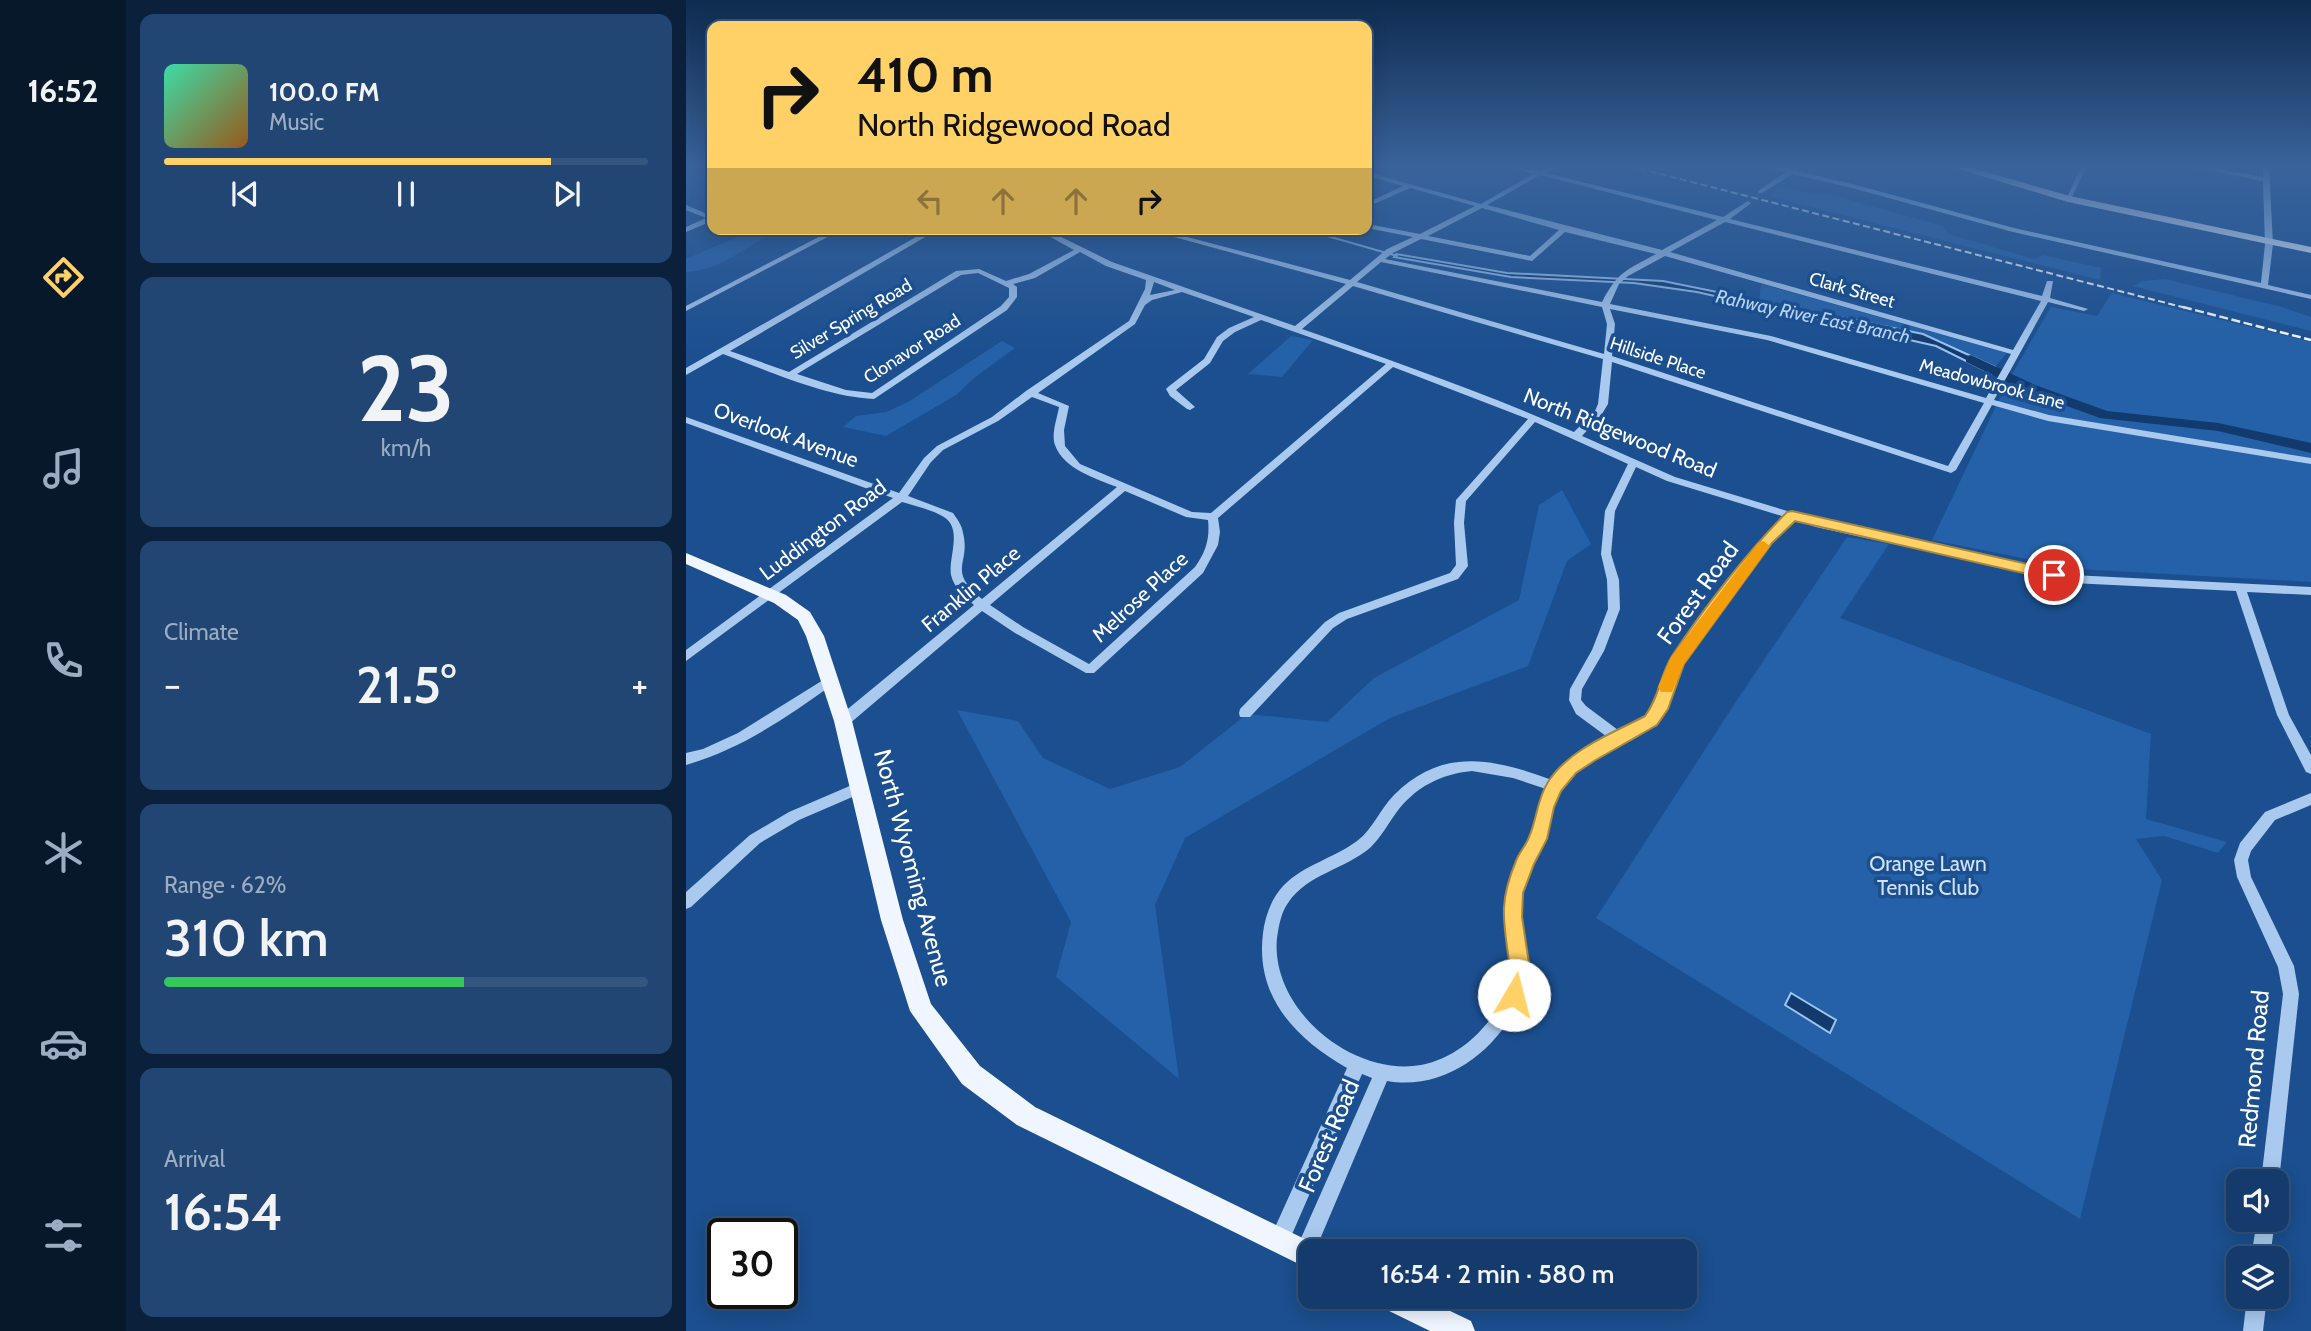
<!DOCTYPE html>
<meta charset="utf-8">
<style>
:root{--surface:#143b6b;--page:#214673;--text:#f1f3f6;--muted:#9dadc1;--line:#33557e;--accent:#ffd166}
body{margin:0;font-family:Cabin,sans-serif;background:var(--page);color:var(--text);height:100vh;display:flex;flex-direction:column;font-size:26px;white-space:nowrap}
*{box-sizing:border-box;margin:0}
p{font-size:23px;color:var(--muted)}
.icon{flex:none;width:38px;height:38px;fill:none;stroke:currentColor;stroke-width:2;stroke-linecap:round;stroke-linejoin:round}
.map{position:relative;flex:1;overflow:hidden}
.details{display:flex;flex-direction:column;gap:14px;padding:14px;background:#0b203b;width:560px}
.details>*{flex:none}
.hud{position:absolute;left:21px;top:21px;width:665px;height:214px;border-radius:14px;box-shadow:0 4px 18px #0003,0 0 0 2px var(--line);background:#ffd166;color:#111;overflow:hidden}
.tools{position:absolute;left:1540px;top:1169px;display:grid;gap:14px}
.tools a{display:grid;place-items:center;width:63px;height:63px;border-radius:14px;background:var(--surface);box-shadow:0 4px 18px #0003,0 0 0 2px var(--line);font-size:35px}
.speed{position:absolute;left:21px;top:1218px;display:flex;gap:14px;font-size:35px;font-weight:700;text-align:center}
.speed>*{display:grid;place-content:center;width:91px;height:91px;border-radius:50%;background:var(--surface);box-shadow:0 4px 18px #0003,0 0 0 2px var(--line);line-height:1}
.speed .limit{border:4px solid #111;border-radius:10px;background:#fff;color:#111}
.pin{position:absolute;display:grid;place-items:center;width:60px;height:60px;color:#fff;margin:-30px;border:4px solid #fff;border-radius:50%;box-shadow:0 2px 7px #0007}
.me{position:absolute;width:77px;margin:-38px;rotate:8deg;stroke-linejoin:round;filter:drop-shadow(0 0 5px #0008)}
.turn{display:flex;align-items:center;gap:24px;height:147px;padding:0 35px;font-size:32px}
.turn .icon{width:91px;height:91px;stroke-width:2.5}
.turn b{display:block;font-size:49px;line-height:60px}
.lanes{display:flex;align-items:center;height:66px;padding:0 35px;background:#0003;justify-content:center;gap:35px;direction:ltr}
.lanes .off{opacity:.35}
.big{font-size:52px;font-weight:600;line-height:1.1}
.details .tile{flex:1;display:flex;flex-direction:column;justify-content:center;gap:10px;min-width:0;padding:0 24px;border-radius:14px;background:var(--page)}
.details .dial{align-items:center;gap:0}
.dial b{font-size:91px;line-height:1}
.song{display:flex;align-items:center;gap:21px}
.cover{width:84px;height:84px;border-radius:10px;background:linear-gradient(135deg,hsl(160 70% 55%),hsl(30 70% 35%))}
.played{height:7px;border-radius:4px;background:linear-gradient(90deg,var(--accent) 80%,var(--line) 80%)}
.keys{display:flex;justify-content:space-around;direction:ltr}
.heat{display:flex;justify-content:space-between;align-items:center;font-size:38px;direction:ltr}
.charge{height:10px;border-radius:5px;background:linear-gradient(90deg,#34c759 62%,var(--line) 0)}
.trip{position:absolute;left:612px;top:1239px;width:399px;height:70px;border-radius:14px;background:var(--surface);box-shadow:0 4px 18px #0003,0 0 0 2px var(--line);font-weight:600;line-height:70px;text-align:center}
main{display:flex;flex:1;min-height:0}
.tab-bar{display:flex;flex-direction:column;width:126px;justify-content:space-around;align-items:center;background:#08182b;color:var(--muted)}
.tab-bar .icon{width:49px;height:49px}
.tab-bar .selected{color:var(--accent)}
.tab-bar b{font-size:32px;color:var(--text)}
.map>svg:first-child{display:block}
.green{fill:#2461a8}
.water{fill:#123a6d;stroke:#9cc4f0;stroke-width:2}
.lines{fill:none;stroke-linecap:round;stroke-linejoin:round}
.stream{stroke:#9cc4f0;stroke-width:2}
.river{fill:#123a6d;fill-rule:evenodd}
.minor{fill:#a9c9ee;fill-rule:evenodd}
.major{fill:#f0f6ff;fill-rule:evenodd}
.rail-far1{stroke:#fff;stroke-width:2;stroke-dasharray:7 3.5;stroke-linecap:butt}
.rail{stroke:#fff;stroke-width:2.5;stroke-dasharray:9 3.5;stroke-linecap:butt}
.route{fill:#ffd166;stroke:#a68842;stroke-width:2}
.slow{fill:#f59e0b}
.labels{text-anchor:middle;stroke-width:7;stroke-linejoin:round;paint-order:stroke}
.far-street-label{font-size:18px;fill:#fff;stroke:#1b4f8f}
.far-water-label{font-size:19px;font-style:italic;fill:#b5d3f5;stroke:#1b4f8f}
.street-label{font-size:21px;fill:#fff;stroke:#1b4f8f}
.park-label{font-size:21px;fill:#cfe3fa;stroke:#1b4f8f}
.near-street-label{font-size:24px;fill:#fff;stroke:#1b4f8f}
</style>
<main>
<nav class="tab-bar">
<b>16:52</b>
<svg class="icon selected" aria-label="directions" viewBox="0 0 24 24"><path d="M12 3l9 9-9 9-9-9zM9 14v-3h6M13 9l2 2-2 2"/></svg>
<svg class="icon" aria-label="music" viewBox="0 0 24 24"><path d="M9 18V5l10-2v13"/><circle cx="6" cy="18" r="3"/><circle cx="16" cy="16" r="3"/></svg>
<svg class="icon" aria-label="phone" viewBox="0 0 24 24"><path d="M5 4h4l2 5-3 2q2 4 5 5l2-3 5 2v4C11 20 4 13 5 4z"/></svg>
<svg class="icon" aria-label="climate" viewBox="0 0 24 24"><path d="M12 3v18M4 7l16 10M4 17L20 7"/></svg>
<svg class="icon" aria-label="car" viewBox="0 0 24 24"><path d="M5 17H2v-5l4-1 3-4h7l3 4 3 1v5h-3M9 17h6M6 11h13"/><circle cx="7" cy="17" r="2"/><circle cx="17" cy="17" r="2"/></svg>
<svg class="icon" aria-label="filters" viewBox="0 0 24 24"><path d="M4 7h16M4 17h16"/><circle cx="9" cy="7" r="2"/><circle cx="15" cy="17" r="2"/></svg>
</nav>
<section class="details">
<div class="tile">
<div class="song"><i class="cover"></i><div><b>100.0 FM</b><p>Music</p></div></div>
<div class="played"></div>
<div class="keys"><svg class="icon" aria-label="previous" viewBox="0 0 24 24"><path d="M18 5L8 12l10 7zM5 5v14"/></svg><svg class="icon" aria-label="pause" viewBox="0 0 24 24"><path d="M8 5v14M16 5v14"/></svg><svg class="icon" aria-label="next" viewBox="0 0 24 24"><path d="M6 5l10 7-10 7zM19 5v14"/></svg></div>
</div>
<div class="tile dial"><b>23</b><p>km/h</p></div>
<div class="tile"><p>Climate</p>
<div class="heat"><a>−</a><b class="big">21.5°</b><a>+</a></div>
</div>
<div class="tile"><p>Range · 62%</p><b class="big">310 km</b><div class="charge"></div></div>
<div class="tile"><p>Arrival</p><b class="big">16:54</b></div>
</section>
<div class="map">
<svg width="1625" height="1331" viewBox="0 0 1625 1331">
<rect width="100%" height="100%" fill="#1b4f8f"/>
<g class="green">
<path d="M1093,185L1125,194H1141L1257,226L1262,234L1348,259L1357,255L1415,268L1414,280L1085,197Z"/>
<path d="M79,229H94C63,244 35,271 0,272V259L63,232L72,233Z"/>
<path d="M1479,279L1596,307L1625,317V331L1447,286L1457,281Z"/>
<path d="M1075,284L1321,353L1309,367L1237,334L1073,301Z"/>
<path d="M1426,293L1625,342V582L1391,569L1246,540L1321,383L1365,307L1411,316Z"/>
<path d="M605,336L627,340L596,377L562,374Z"/>
<path d="M316,341L329,348L288,378L270,395L200,436L157,427L170,416L200,412L222,402Z"/>
<path d="M876,490L905,544L881,561L842,666L704,718L499,838L469,905L493,1079L370,977L385,922L271,710L332,721L357,758L424,789L494,767L561,714L641,722L688,678L833,600L853,505Z"/>
<path d="M1161,537L1203,544L1154,618L1465,734L1460,819L1541,842L1532,853L1478,836L1450,839L1476,880L1394,1219L910,918L1051,700Z"/>
</g>
<g class="water">
<path d="M710,254L821,273L977,281L1237,334L1309,367L1306,374L1250,346L1011,292L948,283L825,277L708,257Z"/>
<path d="M1105,993L1150,1020L1144,1033L1099,1005Z"/>
</g>
<g class="lines">
<path class="stream" d="M617,229L711,256"/>
<path class="river" d="M1285,355L1349,385L1421,411L1532,423L1625,443V453L1532,431L1414,418L1339,391L1280,362V356Z"/>
<g class="minor">
<path d="M821,166C831,166 841,170 851,171C858,171 866,166 874,166L860,173L1037,217L1062,201L1065,203L1064,204L1044,219L1356,296L1361,281H1367L1364,298L1402,309L1398,311L1362,302L1308,400L1363,415L1625,458V464L1362,421L1306,405L1270,470L1265,473L926,362L922,404L916,414L896,436L989,477L1131,520L1386,575L1625,587V595L1561,592L1603,715L1625,755V774L1620,772L1591,715L1550,591L1386,583L1130,527L1108,520L1079,551L997,662C985,681 987,708 969,724C940,751 890,757 872,794C865,807 866,822 861,835C853,855 839,872 835,893C831,920 843,945 842,972C841,988 833,1004 825,1017C799,1059 753,1090 701,1081L629,1251H625V1261L618,1264L611,1261L608,1254L686,1078L676,1074L600,1248L593,1250L586,1248L584,1241L586,1234L661,1068C609,1038 569,997 577,933C579,916 586,897 598,885C618,865 648,858 671,841C687,829 694,809 708,795C756,747 807,758 866,780L884,761L924,739L890,714L883,700L884,689L906,650L922,609L921,580L915,554L919,511L942,464L849,422L780,501L778,523L782,566L772,579L661,619L647,628L564,717H554L553,713L554,709L639,622L653,613L764,573L770,565L768,523L770,500L842,419L707,367L532,518L534,532L532,545L517,573L408,673H400L329,633L296,611L162,725H152L151,721L152,717L288,605C279,597 268,588 265,575C262,558 277,529 258,517C247,510 229,506 216,502L0,661V650L207,498L0,423V417L213,493L238,458L251,446L306,417L340,391L443,321L459,289L460,280L420,266L394,252L349,278L327,284L331,287V297L321,310L188,399C139,397 83,371 37,354L0,375V368L244,229H253L44,351L103,372L270,271L293,269L320,281L343,274L388,250L350,229H359L426,262L609,326L660,284L459,229H471L664,280L701,249L727,237L681,228V224L734,234L789,206L724,188L681,207V203L717,186L681,176V172L795,204L847,174ZM854,175L1031,220L976,250L801,205ZM796,208L873,230L844,256L742,236ZM1039,222L1355,301L1327,350L984,252ZM879,232L970,254C941,270 932,271 916,302L699,259L707,253L735,239L846,261ZM979,256L1325,354L1300,398L1085,336L924,304L933,284L942,276ZM695,262L916,307L921,324L918,354L671,282ZM292,273L323,288V297L315,306L186,393L160,390L111,374L275,275ZM468,282L489,290L464,295ZM667,286L917,359L912,404L909,411L888,432C799,393 707,361 616,329ZM496,292L568,317L543,328L531,337L518,359L482,387L480,389L484,396L501,409L504,410L509,407L490,390L524,363L537,341L549,332L575,320L700,364L525,513L506,512L394,464L379,446L378,430L383,406L352,393L449,324L459,305L466,300ZM924,309L1081,340L1298,403L1262,466L926,356L929,324ZM346,397L373,407C371,419 365,434 369,445C377,469 411,479 431,487L296,599C260,569 285,565 277,533C276,525 271,519 267,513L222,496L245,462L257,450L312,421ZM950,467L981,481L1099,517L1072,545L988,655C978,672 977,692 967,708C960,720 947,727 936,733L900,706L895,700L896,689L918,651L934,609L933,580L925,554L929,511ZM439,491L500,517L522,520C524,538 520,552 509,567L403,664L337,627L304,605ZM786,771L827,778L860,789C853,804 853,820 847,835C838,857 822,874 820,898C815,934 836,967 816,1002C798,1032 771,1058 735,1065C666,1077 584,1009 591,938C593,925 595,913 602,903C621,874 660,869 685,847C695,837 702,824 710,813C729,787 755,774 786,771Z"/>
<path d="M1080,166L1104,169L1109,167L1112,169L1111,171L1170,185L1328,228L1575,283L1579,244L1577,181L1501,166H1517L1577,177V166H1583L1587,244L1582,285L1625,295V299L1327,232L1166,188L1107,174L1076,193H1072V191L1100,172Z"/>
<path d="M1395,166H1401L1385,199L1380,200Z"/>
<path d="M0,205L26,216V221L0,232V227L20,218L0,210Z"/>
<path d="M148,229H157L0,311V306Z"/>
<path d="M142,677L146,679L148,682L146,685C100,718 55,749 0,765V753L17,749L52,733Z"/>
<path d="M173,782L178,784L180,788L178,792L113,820L74,843L5,907L0,909V892L64,835L103,812Z"/>
<path d="M1625,793V805L1589,820L1565,851L1562,860L1565,877L1608,966L1613,994L1593,1181L1591,1187V1181H1575L1597,994L1592,967L1551,877L1548,860L1554,843L1579,812Z"/>
<path d="M1571,1220H1589L1584,1258H1565Z"/>
<path d="M1561,1297H1581L1577,1331H1557Z"/>
</g>
<g class="major">
<path d="M1263,166H1279L1384,196L1625,247V253L1382,202Z"/>
<path d="M0,553L100,595L124,612L138,636L166,721L217,920L245,1004L294,1066L349,1107L635,1247L636,1251H625V1270L331,1125L276,1084L224,1011L195,920L148,721L120,636L112,620L88,603L0,564Z"/>
<path d="M691,1297H735L785,1321L789,1331H744L695,1307Z"/>
</g>
<path class="rail-far1" d="M943,166L1504,309"/>
<path class="rail" d="M1497,307L1625,340"/>
</g>
<linearGradient id="sky" x2="0" y2="1"><stop stop-color="#0f2b4f"/><stop offset="0.47" stop-color="#39639b"/><stop offset="1" stop-color="#39639b" stop-opacity="0"/></linearGradient>
<rect width="1625" height="353" fill="url(#sky)"/>
<path class="route" d="M1106,511L1368,570L1376,575L1368,580L1109,521L1086,543L998,664L982,709L971,725L908,761L890,773L875,791L868,807L861,839L848,864L837,893L836,917L844,970L835,1002L828,1005L821,1002C815,989 824,975 823,961C817,919 813,901 830,861C833,852 840,846 843,837C851,819 851,799 862,782C883,749 927,733 959,716C973,698 974,675 986,656C1017,609 1061,552 1101,512Z"/>
<path class="slow" d="M1077,541L1084,546L998,664L986,692H975L972,687L985,657L1072,543Z"/>
<g class="labels">
<g class="far-street-label">
<text transform="translate(1166 290) rotate(16)" y="6">Clark Street</text>
<text transform="translate(165 319) rotate(-31)" y="6">Silver Spring Road</text>
<text transform="translate(226 349) rotate(-33)" y="6">Clonavor Road</text>
<text transform="translate(972 358) rotate(18)" y="6">Hillside Place</text>
<text transform="translate(1306 384) rotate(15)" y="6">Meadowbrook Lane</text>
</g>
<g class="far-water-label">
<text transform="translate(1127 316) rotate(12)" y="7">Rahway River East Branch</text>
</g>
<g class="street-label">
<text transform="translate(934 433) rotate(22)" y="7">North Ridgewood Road</text>
<text transform="translate(100 435) rotate(20)" y="7">Overlook Avenue</text>
<text transform="translate(137 530) rotate(-37)" y="7">Luddington Road</text>
<text transform="translate(285 589) rotate(-40)" y="7">Franklin Place</text>
<text transform="translate(454 597) rotate(-43)" y="7">Melrose Place</text>
</g>
<g class="park-label">
<text x="1242" y="871">Orange Lawn<tspan x="1242" dy="24">Tennis Club</tspan></text>
</g>
<g class="near-street-label">
<text transform="translate(1012 593) rotate(-54)" y="8">Forest Road</text>
<text transform="translate(227 868) rotate(75)" y="8">North Wyoming Avenue</text>
<text transform="translate(1568 1069) rotate(-85)" y="8">Redmond Road</text>
<text transform="translate(643 1136) rotate(-67)" y="8">Forest Road</text>
</g>
</g>
</svg>
<div class="tools">
<a><svg class="icon" aria-label="sound" viewBox="0 0 24 24"><path d="M4 9h4l5-4v14l-5-4H4zM17 9q2 3 0 6"/></svg></a>
<a><svg class="icon" aria-label="layers" viewBox="0 0 24 24"><path d="M12 4l9 5-9 5-9-5zM3 14l9 5 9-5"/></svg></a>
</div>
<div class="speed"><div class="limit">30</div></div>
<div class="pin" style="left:1368px;top:575px;background:#d93025"><svg class="icon" aria-label="arrive" viewBox="0 0 24 24"><path d="M6 21V4h12l-3 4 3 4H6"/></svg></div>
<svg class="me" style="left:828px;top:995px" viewBox="-20 -20 40 40"><circle r="19" fill="#fff"/><path d="M0-13L10 11 0 6-10 11z" fill="#ffd166"/></svg>
<div class="trip">16:54 · 2 min · 580 m</div>
<div class="hud">
<div class="turn"><svg class="icon" aria-label="right" viewBox="0 0 24 24"><path d="M7 20v-9h11M14 6l5 5-5 5"/></svg><div><b>410 m</b>North Ridgewood Road</div></div>
<div class="lanes"><svg class="icon off" aria-label="left" viewBox="0 0 24 24"><path d="M17 20v-9H6M10 6l-5 5 5 5"/></svg><svg class="icon off" aria-label="ahead" viewBox="0 0 24 24"><path d="M12 20V5M6 11l6-6 6 6"/></svg><svg class="icon off" aria-label="ahead" viewBox="0 0 24 24"><path d="M12 20V5M6 11l6-6 6 6"/></svg><svg class="icon" aria-label="right" viewBox="0 0 24 24"><path d="M7 20v-9h11M14 6l5 5-5 5"/></svg></div>
</div>
</div>
</main>
